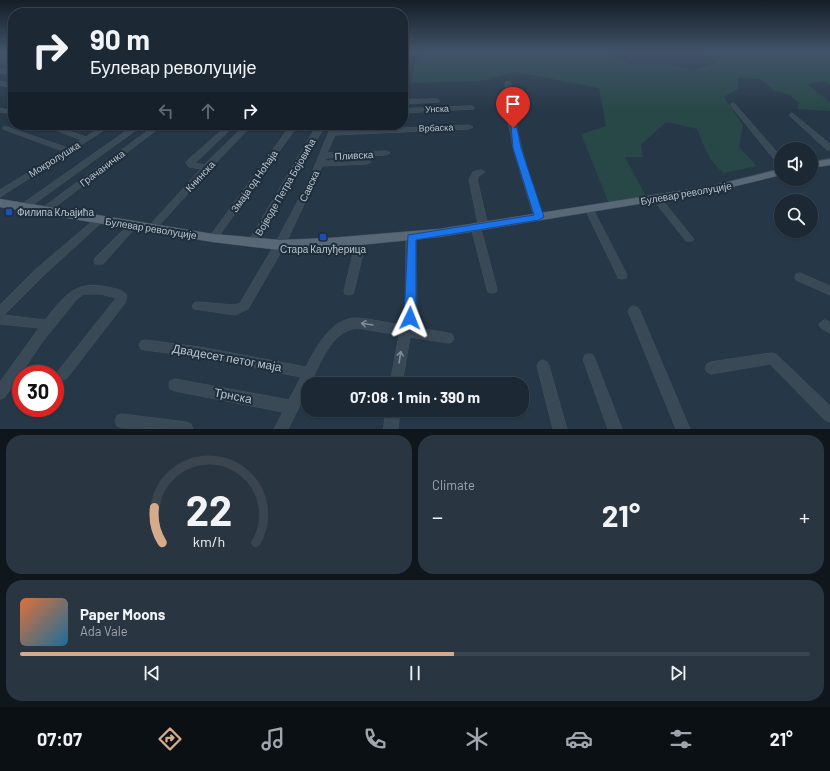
<!DOCTYPE html>
<meta charset="utf-8">
<style>
:root{--surface:#1c2935;--page:#293541;--text:#f1f3f6;--muted:#a0a6ad;--line:#3a4550;--accent:#d6ab8b}
body{margin:0;font-family:Barlow,sans-serif;background:var(--page);color:var(--text);height:100vh;display:flex;flex-direction:column;font-size:15px;white-space:nowrap}
*{box-sizing:border-box;margin:0}
p{font-size:13px;color:var(--muted)}
.icon{flex:none;width:22px;height:22px;fill:none;stroke:currentColor;stroke-width:2;stroke-linecap:round;stroke-linejoin:round}
.map{position:relative;height:429px;overflow:hidden}
.drawer{display:flex;flex-direction:column;gap:6px;padding:6px;background:#0f171d;flex:1}
.drawer>*{flex:none}
.hud{position:absolute;left:8px;top:8px;width:400px;height:122px;border-radius:16px;box-shadow:0 1px 3px #0004,0 0 0 1px var(--line);background:#1c2935;color:var(--text);overflow:hidden}
.buttons{position:absolute;left:774px;top:142px;display:grid;gap:8px}
.buttons a{display:grid;place-items:center;width:44px;height:44px;border-radius:50%;background:var(--surface);box-shadow:0 1px 3px #0004,0 0 0 1px var(--line);font-size:20px}
.speed{position:absolute;left:12px;top:365px;display:flex;gap:8px;font-size:20px;font-weight:700;text-align:center}
.speed>*{display:grid;place-content:center;width:52px;height:52px;border-radius:50%;background:var(--surface);box-shadow:0 1px 3px #0004,0 0 0 1px var(--line);line-height:1}
.speed .limit{border:6px solid #d22;background:#fff;color:#111}
.pin{position:absolute;display:grid;place-items:center;width:34px;height:34px;color:#fff;margin:-41px -17px;border-radius:50% 50% 50% 0;rotate:-45deg;box-shadow:0 0 4px #0007}
.pin .icon{rotate:45deg}
.me{position:absolute;width:44px;margin:-22px;rotate:2deg;stroke-linejoin:round;filter:drop-shadow(0 0 3px #0008)}
.turn{display:flex;align-items:center;gap:14px;height:84px;padding:0 16px;font-size:18px}
.turn .icon{width:52px;height:52px;stroke-width:2.5}
.turn b{display:block;font-size:28px;line-height:34px}
.lanes{display:flex;align-items:center;height:38px;padding:0 16px;background:#0003;justify-content:center;gap:20px;direction:ltr}
.lanes .off{opacity:.35}
.big{font-size:30px;font-weight:700;line-height:1.1}
.drawer .card{flex:1;display:flex;flex-direction:column;justify-content:center;gap:6px;min-width:0;padding:0 14px;border-radius:16px;background:var(--page)}
.drawer .dial{align-items:center;gap:0}
.dial svg{height:104px;overflow:visible;fill:none;stroke:var(--line);stroke-width:7;stroke-linecap:round;text-anchor:middle}
.dial text{fill:var(--text);stroke:none}
.song{display:flex;align-items:center;gap:12px}
.cover{width:48px;height:48px;border-radius:6px;background:linear-gradient(135deg,hsl(20 70% 55%),hsl(200 70% 35%))}
.played{height:4px;border-radius:2px;background:linear-gradient(90deg,var(--accent) 55%,var(--line) 55%)}
.keys{display:flex;justify-content:space-around;direction:ltr}
.heat{display:flex;justify-content:space-between;align-items:center;font-size:22px;direction:ltr}
.drawer .tiles{flex:1;display:grid;gap:6px;grid-template-columns:1fr 1fr}
.card:last-child{grid-column:span 2}
.trip{position:absolute;left:301px;top:377px;width:228px;height:40px;border-radius:16px;background:var(--surface);box-shadow:0 1px 3px #0004,0 0 0 1px var(--line);font-weight:700;line-height:40px;text-align:center}
.dock{display:flex;height:64px;justify-content:space-around;align-items:center;background:#0b1015;color:var(--muted)}
.dock .icon{width:28px;height:28px}
.dock .current{color:var(--accent)}
.dock b{font-size:18px;color:var(--text)}
.map>svg:first-child{display:block}
.green{fill:#284747}
.lines{fill:none;stroke-linecap:round;stroke-linejoin:round}
.minor-casing{stroke:#44525f;stroke-width:1}
.major-casing{stroke:#44525f;stroke-width:1}
.minor{fill:#3a4956;fill-rule:evenodd}
.major{fill:#596876;fill-rule:evenodd}
.oneway{stroke:#7f8d99}
.route{fill:#1a73e8;stroke:#114b97}
.transit-dot{fill:#1a4fb4;stroke:#1f2e3b;stroke-width:1.5}
.labels{text-anchor:middle;stroke-width:4;stroke-linejoin:round;paint-order:stroke}
.far-street-label{font-size:9px;fill:#b8c4cf;stroke:#1f2e3b}
.street-label{font-size:10px;fill:#b8c4cf;stroke:#1f2e3b}
.poi-label{font-size:10px;fill:#b8c4cf;stroke:#1f2e3b;text-anchor:start}
.near-street-label{font-size:12px;fill:#b8c4cf;stroke:#1f2e3b}
</style>
<div class="map">
<svg width="830" height="429" viewBox="0 0 830 429">
<rect width="100%" height="100%" fill="#263747"/>
<path class="green" d="M421,52H605L629,64L667,63L694,70L717,62L700,52H830V85L824,81L807,84L830,102V111L797,109L799,103L788,94L775,91L760,79L738,78V89L724,97L743,125L739,147L757,166L724,173C709,162 704,147 697,129L666,122L641,145L643,157H625L648,200L610,206L581,134L606,126L599,88L516,72L480,81L412,83L415,64Z"/>
<g class="lines">
<defs>
<g id="minor">
<path d="M13,52V56L3,60L13,61V65L0,63V57Z"/>
<path d="M403,56L411,58L403,60Z"/>
<path d="M0,69L13,71V75L0,73Z"/>
<path d="M0,81L13,84V88L0,85Z"/>
<path d="M508,81L511,83C514,130 528,173 544,217L539,220L534,217L514,152L507,117L505,83Z"/>
<path d="M437,99L439,100V102L403,104V100Z"/>
<path d="M733,103L735,104L781,157V164H778L731,106V104Z"/>
<path d="M472,106L474,107V109L403,113V109Z"/>
<path d="M0,108L8,110L9,111L6,113L0,112Z"/>
<path d="M792,113L830,144V150H827L790,116V114Z"/>
<path d="M42,125H52L86,137L104,125H112L0,197V190L63,151L3,129V127H7L68,148L81,140Z"/>
<path d="M135,125H143L27,209H21L20,207L21,205Z"/>
<path d="M156,125H163L47,213H41L40,211L41,209Z"/>
<path d="M228,125H235L195,163L204,165L245,125H252L209,170L155,230H149L147,228L149,226L201,169L189,167L186,163L187,161Z"/>
<path d="M291,125H298L216,240H210L208,238L210,236Z"/>
<path d="M332,125H338L336,131L469,125L473,127L469,129L335,135L327,153L386,151L390,153L386,155L326,158L324,161L367,160L371,162L367,164L322,166L285,245L248,309L235,315L194,309L192,306L194,303L198,302L234,305L240,303L275,244L309,180Z"/>
<path d="M315,129H321L322,131L256,245H250L248,243Z"/>
<path d="M481,170L485,172L479,176L477,179L488,226L486,228L481,229L497,289L496,292L492,293L488,292L487,289L471,227L473,225L478,224L469,179L473,172Z"/>
<path d="M656,195L659,196L692,237L694,239L692,241H686L652,198Z"/>
<path d="M589,206L593,209L627,275L626,278L622,279L618,278L617,275L585,209Z"/>
<path d="M99,217L104,220L102,222L43,276L4,315L45,320C66,294 76,279 112,288C117,289 125,291 127,296L125,303L67,378L63,380L59,378L57,374L59,370L116,298L101,294H84L76,300L43,341L5,397L0,399V382L39,328L0,324V305L35,270L96,218Z"/>
<path d="M133,222L138,225L136,227L103,264H95L94,261L95,258L130,223Z"/>
<path d="M411,234L416,237L417,309L412,327L448,333L452,334L454,338L452,342L448,343L410,337L402,384H390L399,335L357,328C331,331 320,364 310,384H308V389L288,429H274L283,412L175,391L170,389L169,385L170,381L175,379L289,400L301,377L200,357L145,350L141,349L139,345L141,341L145,340L200,347L306,367C316,347 332,317 358,318C372,319 387,323 401,325L405,309L406,237Z"/>
<path d="M361,238L364,239L366,241L354,291L353,294L349,295L345,294L344,291L356,241L358,239Z"/>
<path d="M800,273L830,286V295L796,280L795,277L796,274Z"/>
<path d="M634,306L638,308L640,311L690,429H676L628,311L630,308Z"/>
<path d="M825,320L830,322V333L821,328L819,325L821,322Z"/>
<path d="M772,353L776,354L830,406V422L825,420L770,364L711,374L707,372L705,368L707,364L711,362Z"/>
<path d="M589,354L593,355L595,359L622,429H608L583,359L585,355Z"/>
<path d="M543,360L547,362L549,366L567,429H553L537,366L539,362Z"/>
<path d="M386,410H400L398,429H384Z"/>
<path d="M122,414L186,422L191,424L193,429L122,428L117,426L115,421L117,416Z"/>
</g>
<g id="major">
<path d="M830,159V165L811,168V162Z"/>
<path d="M781,169V175L711,192L439,237L330,248L280,250L213,242L0,207V199L213,234L280,240L330,238L439,229L711,186Z"/>
</g>
</defs>
<use href="#minor" class="minor-casing"/>
<use href="#major" class="major-casing"/>
<use href="#minor" class="minor"/>
<use href="#major" class="major"/>
</g>
<defs><path id="oneway-shaft" d="M-6 0H5M1.5-3L5.5 0L1.5 3" fill="none" stroke-width="1.6" stroke-linecap="round" stroke-linejoin="round"/></defs>
<g class="oneway">
<use href="#oneway-shaft" transform="translate(367 324) rotate(-171)"/>
<use href="#oneway-shaft" transform="translate(400 357) rotate(-81)"/>
</g>
<linearGradient id="sky" x2="0" y2="1"><stop stop-color="#151e27"/><stop offset="0.46" stop-color="#415369"/><stop offset="1" stop-color="#415369" stop-opacity="0"/></linearGradient>
<rect width="830" height="112" fill="url(#sky)"/>
<path class="route" d="M511,126L517,128L521,148L544,217L539,220L416,240V318L414,321H406L404,318L408,235L534,215L513,148Z"/>
<g class="transit-dot">
<rect x="5" y="208" width="8" height="8" rx="2"/>
<rect x="319" y="233" width="8" height="8" rx="2"/>
</g>
<g class="labels">
<g class="far-street-label">
<text transform="translate(437 109) rotate(-2)" y="3">Унска</text>
<text transform="translate(436 128) rotate(-2)" y="3">Врбаска</text>
</g>
<g class="street-label">
<text transform="translate(354 155) rotate(-3)" y="4">Пливска</text>
<text transform="translate(54 159) rotate(-32)" y="4">Мокролушка</text>
<text transform="translate(102 168) rotate(-37)" y="4">Грачаничка</text>
<text transform="translate(200 176) rotate(-47)" y="4">Книнска</text>
<text transform="translate(254 181) rotate(-55)" y="4">Змаја од Ноћаја</text>
<text transform="translate(309 186) rotate(-65)" y="4">Савска</text>
<text transform="translate(285 187) rotate(-60)" y="4">Војводе Петра Бојовића</text>
<text transform="translate(686 193) rotate(-10)" y="4">Булевар револуције</text>
<text transform="translate(151 228) rotate(9)" y="4">Булевар револуције</text>
</g>
<g class="poi-label">
<text x="17" y="216">Филипа Кљајића</text>
<text x="323" y="253" text-anchor="middle">Стара Калуђерица</text>
</g>
<g class="near-street-label">
<text transform="translate(227 358) rotate(10)" y="4">Двадесет петог маја</text>
<text transform="translate(233 396) rotate(11)" y="4">Трнска</text>
</g>
</g>
</svg>
<div class="buttons">
<a><svg class="icon" aria-label="sound" viewBox="0 0 24 24"><path d="M4 9h4l5-4v14l-5-4H4zM17 9q2 3 0 6"/></svg></a>
<a><svg class="icon" aria-label="search" viewBox="0 0 24 24"><circle cx="10" cy="10" r="6"/><path d="M15 15l6 6"/></svg></a>
</div>
<div class="speed"><div class="limit">30</div></div>
<div class="pin" style="left:513px;top:128px;background:#d93025"><svg class="icon" aria-label="arrive" viewBox="0 0 24 24"><path d="M6 21V4h12l-3 4 3 4H6"/></svg></div>
<svg class="me" style="left:410px;top:318px" viewBox="-20 -20 40 40"><path d="M0-17L14 15 0 8-14 15z" fill="#1a73e8" stroke="#fff" stroke-width="4"/></svg>
<div class="trip">07:08 · 1 min · 390 m</div>
<div class="hud">
<div class="turn"><svg class="icon" aria-label="right" viewBox="0 0 24 24"><path d="M7 20v-9h11M14 6l5 5-5 5"/></svg><div><b>90 m</b>Булевар револуције</div></div>
<div class="lanes"><svg class="icon off" aria-label="left" viewBox="0 0 24 24"><path d="M17 20v-9H6M10 6l-5 5 5 5"/></svg><svg class="icon off" aria-label="ahead" viewBox="0 0 24 24"><path d="M12 20V5M6 11l6-6 6 6"/></svg><svg class="icon" aria-label="right" viewBox="0 0 24 24"><path d="M7 20v-9h11M14 6l5 5-5 5"/></svg></div>
</div>
</div>
<section class="drawer">
<div class="tiles">
<div class="card dial"><svg viewBox="0 0 100 80">
<path d="M14 69A42 42 0 1 1 86 69"/>
<path d="M14 69A42 42 0 0 1 8 42" stroke="#d6ab8b"/>
<text x="50" y="56" font-size="32" font-weight="700">22</text>
<text x="50" y="72" font-size="11">km/h</text>
</svg></div>
<div class="card"><p>Climate</p>
<div class="heat"><a>−</a><b class="big">21°</b><a>+</a></div>
</div>
<div class="card">
<div class="song"><i class="cover"></i><div><b>Paper Moons</b><p>Ada Vale</p></div></div>
<div class="played"></div>
<div class="keys"><svg class="icon" aria-label="previous" viewBox="0 0 24 24"><path d="M18 5L8 12l10 7zM5 5v14"/></svg><svg class="icon" aria-label="pause" viewBox="0 0 24 24"><path d="M8 5v14M16 5v14"/></svg><svg class="icon" aria-label="next" viewBox="0 0 24 24"><path d="M6 5l10 7-10 7zM19 5v14"/></svg></div>
</div>
</div>
</section>
<nav class="dock">
<b>07:07</b>
<svg class="icon current" aria-label="directions" viewBox="0 0 24 24"><path d="M12 3l9 9-9 9-9-9zM9 14v-3h6M13 9l2 2-2 2"/></svg>
<svg class="icon" aria-label="music" viewBox="0 0 24 24"><path d="M9 18V5l10-2v13"/><circle cx="6" cy="18" r="3"/><circle cx="16" cy="16" r="3"/></svg>
<svg class="icon" aria-label="phone" viewBox="0 0 24 24"><path d="M5 4h4l2 5-3 2q2 4 5 5l2-3 5 2v4C11 20 4 13 5 4z"/></svg>
<svg class="icon" aria-label="climate" viewBox="0 0 24 24"><path d="M12 3v18M4 7l16 10M4 17L20 7"/></svg>
<svg class="icon" aria-label="car" viewBox="0 0 24 24"><path d="M5 17H2v-5l4-1 3-4h7l3 4 3 1v5h-3M9 17h6M6 11h13"/><circle cx="7" cy="17" r="2"/><circle cx="17" cy="17" r="2"/></svg>
<svg class="icon" aria-label="filters" viewBox="0 0 24 24"><path d="M4 7h16M4 17h16"/><circle cx="9" cy="7" r="2"/><circle cx="15" cy="17" r="2"/></svg>
<b>21°</b>
</nav>
